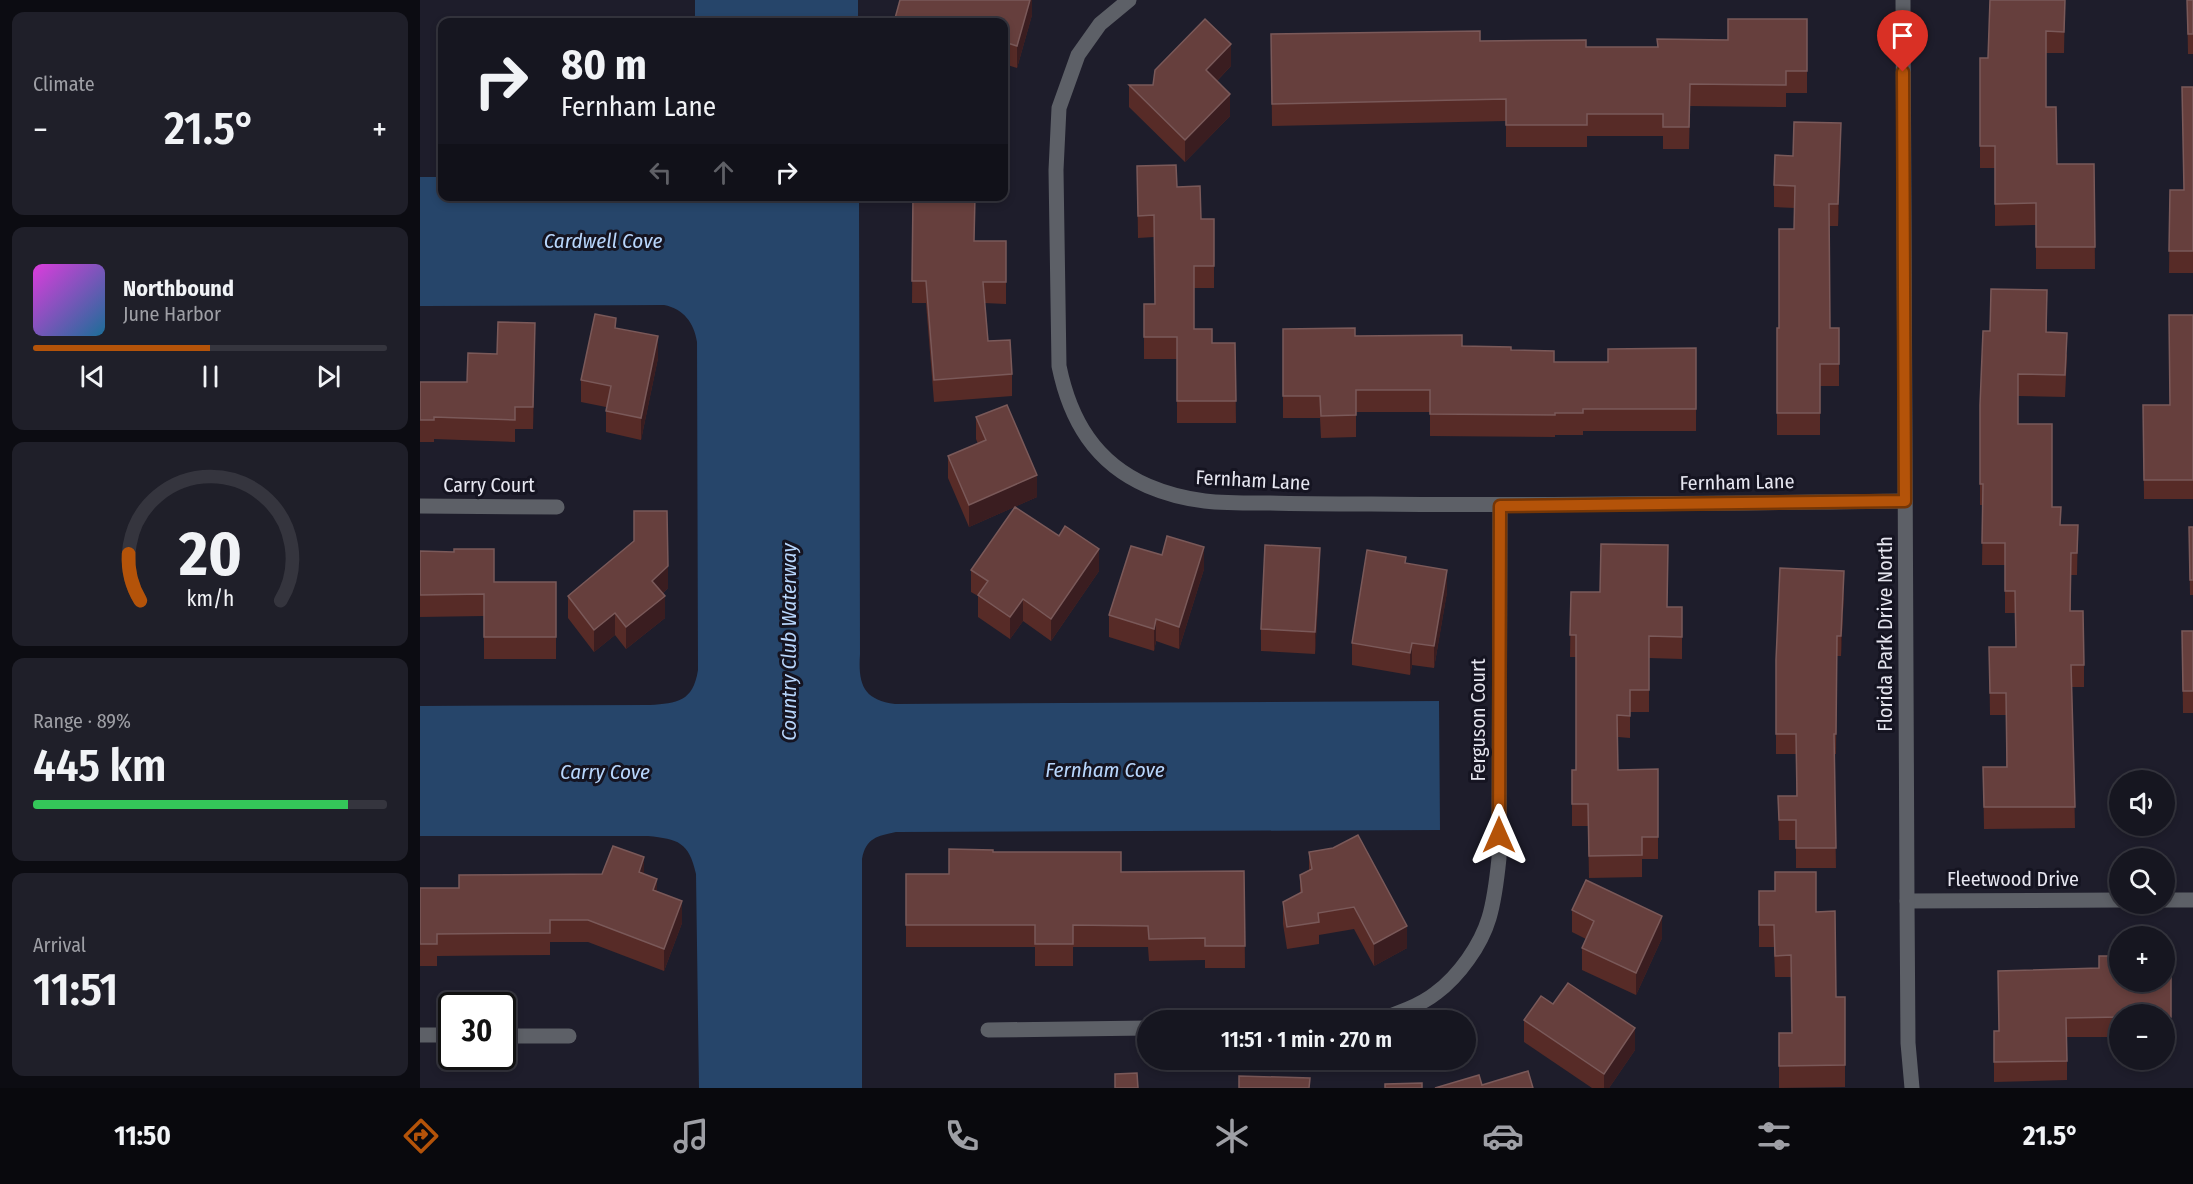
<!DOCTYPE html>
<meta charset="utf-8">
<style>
:root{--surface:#161620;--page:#1f1f29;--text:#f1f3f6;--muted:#9e9fa5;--line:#35353e;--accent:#b45309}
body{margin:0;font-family:"Fira Sans Condensed",sans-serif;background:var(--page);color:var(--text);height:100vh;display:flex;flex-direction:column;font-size:22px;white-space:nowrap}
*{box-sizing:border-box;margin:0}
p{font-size:20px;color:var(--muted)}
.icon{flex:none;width:33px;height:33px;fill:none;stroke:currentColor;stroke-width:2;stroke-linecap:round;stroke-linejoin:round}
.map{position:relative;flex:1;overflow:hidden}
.sheet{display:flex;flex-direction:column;gap:12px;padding:12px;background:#0c0c12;width:420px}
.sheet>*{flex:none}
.top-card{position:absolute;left:18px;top:18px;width:570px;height:183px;border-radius:12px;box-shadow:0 3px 9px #0003,0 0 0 2px var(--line);background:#161620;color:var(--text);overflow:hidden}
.buttons{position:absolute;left:1689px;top:770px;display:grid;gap:12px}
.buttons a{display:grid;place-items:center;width:66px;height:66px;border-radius:50%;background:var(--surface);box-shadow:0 3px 9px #0003,0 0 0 2px var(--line);font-size:30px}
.speed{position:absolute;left:18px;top:992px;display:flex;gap:12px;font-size:30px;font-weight:700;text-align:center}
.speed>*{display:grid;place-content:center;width:78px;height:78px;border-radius:50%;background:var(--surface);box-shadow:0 3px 9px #0003,0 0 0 2px var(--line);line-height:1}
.speed .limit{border:3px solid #111;border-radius:9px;background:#fff;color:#111}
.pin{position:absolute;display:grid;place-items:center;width:51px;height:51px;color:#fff;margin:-62px -26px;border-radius:50% 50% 50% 0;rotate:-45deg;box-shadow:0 0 6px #0007}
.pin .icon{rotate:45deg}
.me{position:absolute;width:66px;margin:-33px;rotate:0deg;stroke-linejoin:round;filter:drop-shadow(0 0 4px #0008)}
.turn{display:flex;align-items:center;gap:21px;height:126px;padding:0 24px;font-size:27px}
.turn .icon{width:78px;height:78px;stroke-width:2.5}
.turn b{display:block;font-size:42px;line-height:51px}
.lanes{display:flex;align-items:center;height:57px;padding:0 24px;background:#0003;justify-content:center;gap:30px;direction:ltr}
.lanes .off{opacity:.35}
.big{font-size:45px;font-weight:600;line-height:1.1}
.sheet .widget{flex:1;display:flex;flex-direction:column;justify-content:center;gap:9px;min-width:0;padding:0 21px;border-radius:12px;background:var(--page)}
.sheet .dial{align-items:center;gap:0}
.dial svg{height:156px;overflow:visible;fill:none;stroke:var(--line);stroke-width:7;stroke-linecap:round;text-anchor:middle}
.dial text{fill:var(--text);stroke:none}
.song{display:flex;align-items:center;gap:18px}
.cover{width:72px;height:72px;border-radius:9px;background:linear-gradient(135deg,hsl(300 70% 55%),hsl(200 70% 35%))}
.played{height:6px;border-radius:3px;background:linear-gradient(90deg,var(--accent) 50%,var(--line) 50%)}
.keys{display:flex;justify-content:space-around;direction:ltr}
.heat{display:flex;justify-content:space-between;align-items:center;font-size:33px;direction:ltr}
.charge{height:9px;border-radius:4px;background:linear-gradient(90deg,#34c759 89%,var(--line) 0)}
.trip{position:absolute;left:717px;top:1010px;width:339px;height:60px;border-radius:30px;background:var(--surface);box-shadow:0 3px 9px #0003,0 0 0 2px var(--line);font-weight:600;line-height:60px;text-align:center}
.dock{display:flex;height:96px;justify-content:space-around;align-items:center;background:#09090d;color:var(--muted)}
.dock .icon{width:42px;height:42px}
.dock .active{color:var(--accent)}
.dock b{font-size:27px;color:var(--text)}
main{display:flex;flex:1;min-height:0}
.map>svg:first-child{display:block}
.water{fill:#26456a}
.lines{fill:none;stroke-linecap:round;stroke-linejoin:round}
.minor{stroke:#5d6067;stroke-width:15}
.tertiary{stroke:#5d6067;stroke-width:15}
.wall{fill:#572b27}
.shaded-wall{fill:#3a1d20}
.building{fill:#663f3d;stroke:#7a5959;stroke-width:1.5}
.route-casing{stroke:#753606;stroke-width:15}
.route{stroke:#b45309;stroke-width:10}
.labels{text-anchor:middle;stroke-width:6;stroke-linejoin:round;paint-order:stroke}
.street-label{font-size:20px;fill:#e6e6f0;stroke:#151421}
.water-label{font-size:21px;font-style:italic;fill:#b8d6fc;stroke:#151421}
</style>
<main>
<section class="sheet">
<div class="widget"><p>Climate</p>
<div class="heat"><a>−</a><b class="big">21.5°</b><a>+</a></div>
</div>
<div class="widget">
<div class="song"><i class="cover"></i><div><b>Northbound</b><p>June Harbor</p></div></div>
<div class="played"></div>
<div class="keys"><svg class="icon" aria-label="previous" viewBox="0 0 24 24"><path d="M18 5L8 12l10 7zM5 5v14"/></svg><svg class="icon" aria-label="pause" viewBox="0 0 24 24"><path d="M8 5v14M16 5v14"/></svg><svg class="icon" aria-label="next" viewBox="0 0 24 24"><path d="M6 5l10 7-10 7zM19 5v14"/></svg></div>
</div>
<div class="widget dial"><svg viewBox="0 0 100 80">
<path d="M14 69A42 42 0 1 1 86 69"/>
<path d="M14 69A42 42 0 0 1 8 45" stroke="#b45309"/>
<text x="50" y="56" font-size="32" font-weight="700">20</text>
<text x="50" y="72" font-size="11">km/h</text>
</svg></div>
<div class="widget"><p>Range · 89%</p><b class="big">445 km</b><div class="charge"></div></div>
<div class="widget"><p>Arrival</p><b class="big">11:51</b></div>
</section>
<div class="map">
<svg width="1773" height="1088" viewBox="0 0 1773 1088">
<rect width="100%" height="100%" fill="#1e1d2b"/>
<g class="water">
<rect x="275" y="0" width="163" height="22"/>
<path d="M0,177H22V196L439,197L440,654C438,684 443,700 475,704L1019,701L1020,830L476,832C457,836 446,838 442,859V1088H279L276,874C269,842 258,839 228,836H0V706L230,705C257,703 273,702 278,670L277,342C274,323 264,309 244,305L0,306Z"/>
</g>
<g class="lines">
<g class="minor">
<path d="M709,0L680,24L658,55L639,108L636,170L639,366C650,420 675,463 728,486C770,504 805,503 849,503C883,504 917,504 951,504C1129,506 1307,503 1485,501"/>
<path d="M0,506L137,507"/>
<path d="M1744,900H1773"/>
<path d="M1487,901L1700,900"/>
<path d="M957,1020C975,1015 1001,1005 1016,993C1039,976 1061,945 1069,918C1075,898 1077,878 1079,858L1080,506"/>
<path d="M568,1030L728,1028"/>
<path d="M0,1035H32"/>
<path d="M82,1036H149"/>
</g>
<path class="tertiary" d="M1483,0L1487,901L1488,1043L1492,1088"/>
</g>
<g class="wall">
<path d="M612,0V15L597,68L584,64V22Z"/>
<path d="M1645,0L1644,53H1626V107L1637,164H1674L1675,269H1616V225L1575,226V168H1560V58H1568Z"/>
<path d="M1767,0H1773V54H1768Z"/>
<path d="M1387,19V93H1366V107L1270,106L1269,149H1243V136H1167V147H1086V121L852,126L851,34L1060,41L1166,47H1237L1308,40Z"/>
<path d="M811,66L797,81L810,116L765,162L709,107V85H733Z"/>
<path d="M1762,87H1773V273H1749L1750,190H1764Z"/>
<path d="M1421,145L1418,226H1409L1410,328H1419V386H1400V435H1357V328H1359L1374,229L1375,208L1354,207V185L1373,156Z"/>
<path d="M717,166L757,187L781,219H794V288H774V329L792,343H815L816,423H757V359H724V304H735L734,237L718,238Z"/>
<path d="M493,196L555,241H586V304L564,303L568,341L592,374V396L514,402L506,303H492Z"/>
<path d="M1627,290V332L1647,355L1645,397L1598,396V424L1632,507L1641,525H1658L1657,575H1651V611L1664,665V687H1652L1655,828L1564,829L1563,767H1586V715H1570L1569,647H1596L1595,613H1585V565H1562L1563,505H1560V405L1570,331Z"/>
<path d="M1773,315V499H1724L1723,405H1750Z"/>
<path d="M196,328L238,358L221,440L186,432V407L161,402V380Z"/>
<path d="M863,329L1091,350L1134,362H1188L1276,348V431H1163V435H1135V437L1010,436V412H936V437L901,438L900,418H863Z"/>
<path d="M115,345L113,429H95V442L14,439V442H0V382H47L77,354Z"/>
<path d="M556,417L617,497L549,527L528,478V456L558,444L556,439Z"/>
<path d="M1769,527H1773V595H1770Z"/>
<path d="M0,551L74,582H136V659H64V616L0,617Z"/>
<path d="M986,563L1027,592L1014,668L992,665L990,675L932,665V643Z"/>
<path d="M784,569L759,649L736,641L734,651L689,637V615Z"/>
<path d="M551,570L679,571L631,641L603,621L590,639L558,617V596L551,592Z"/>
<path d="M900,570L895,654L841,651V629Z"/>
<path d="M248,588L243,593L245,618L206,649L195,635L174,652L148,618V596Z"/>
<path d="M1424,591L1421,656H1417L1416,754H1414L1416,868H1376V840H1359L1358,796H1376V754H1356V660Z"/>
<path d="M1151,592L1247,607H1262V659L1229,658V712H1210V738L1198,737V770L1238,769V859H1222V877L1169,878L1168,826H1152V770H1156V657H1150Z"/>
<path d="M1762,631H1773V713H1763Z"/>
<path d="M573,852L701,872L824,871L825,968H785V960L729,961L728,947H653V966H615V947H486V874H529Z"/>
<path d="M889,852L987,948L954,966L934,929L899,935V944L867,949L863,924V902L880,893V875L889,870Z"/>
<path d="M224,874L262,923L244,971L168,942H130V955L17,956V966H0V888H39Z"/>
<path d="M1339,891L1396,912L1416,997H1425V1087L1359,1088V1033H1372L1371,977H1355L1354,947H1339Z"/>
<path d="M1152,910L1242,938L1216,995L1162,970V948L1166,939L1152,932Z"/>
<path d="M1578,971L1700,981L1751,974V1037H1744V1014H1700V1037H1647V1080L1574,1082V1031H1579Z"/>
<path d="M1133,1004L1215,1050L1189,1088H1172L1104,1042V1020Z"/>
</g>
<g class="shaded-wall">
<path d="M610,0H612V15L597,68V46Z"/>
<path d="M811,44V66L786,92V70Z"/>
<path d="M810,94V116L765,162V140Z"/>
<path d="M1421,123V145L1418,226V204Z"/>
<path d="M115,323V345L113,429V407Z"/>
<path d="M238,336V358L221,440V418Z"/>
<path d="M617,475V497L549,527V505Z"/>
<path d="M784,547V569L759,649V627Z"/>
<path d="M900,548V570L895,654V632Z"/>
<path d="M679,549V571L631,641V619Z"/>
<path d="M248,566V588L232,603V581Z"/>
<path d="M1027,570V592L1014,668V646Z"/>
<path d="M1424,571V591L1421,656V636Z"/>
<path d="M245,596V618L206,649V627Z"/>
<path d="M603,599V621L590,639V617Z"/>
<path d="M195,613V635L174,652V630Z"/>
<path d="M736,619V641L734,651V629Z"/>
<path d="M992,643V665L990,675V653Z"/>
<path d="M224,857V879L219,872Z"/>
<path d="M237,879V901L233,890Z"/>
<path d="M262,901V923L244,971V949Z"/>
<path d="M1242,916V938L1216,995V973Z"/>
<path d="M987,926V948L954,966V944Z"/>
<path d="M1215,1028V1050L1189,1088H1184V1074Z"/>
</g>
<g class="building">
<path d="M480,0H610L597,46L584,42V22H474Z"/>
<path d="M1570,0H1645L1644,32L1626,31V107H1636L1637,164H1674L1675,247H1616V203L1575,204V146H1560V58H1568Z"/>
<path d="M1767,0H1773V34H1768Z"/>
<path d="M785,19L811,44L786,70L810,94L765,140L709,85H733L735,70Z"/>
<path d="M1308,19H1387V71H1366V85L1270,84L1269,127H1243V114H1167V125H1086V99L852,104L851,34L1060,31V41L1166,40V47H1238L1237,39L1308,40Z"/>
<rect x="49" y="20" width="29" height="2"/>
<path d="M1762,87H1773V251H1749L1750,190H1764Z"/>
<path d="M1374,122L1421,123L1418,204H1409L1410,328H1419V364H1400V413H1357V328H1359V229H1374L1375,186L1354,185L1355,155L1373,156Z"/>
<path d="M756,165L757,187L780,186L781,219H794V266H774V329H792V343H815L816,401H757V337H724V304H735L734,215L718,216L717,166Z"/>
<path d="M493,196H555L554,241H586V282H563L568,341L590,340L592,374L514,380L506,281H492Z"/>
<path d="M1571,289L1627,290L1626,332L1647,333L1645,375L1598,374V424H1632V507H1641L1640,525H1658L1657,553H1651L1650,611H1663L1664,665H1651L1655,807H1564L1563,767H1587L1586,693H1570L1569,647H1596L1595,591H1585V543H1562L1563,484H1560V405L1563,331H1570Z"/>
<path d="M175,314L196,318L195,328L238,336L221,418L186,411L191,386L161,380Z"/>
<path d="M1749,315H1773V480H1724L1723,405H1750Z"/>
<path d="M78,322L115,323L113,407H95V420L14,417V420H0V382H47L48,353L77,354Z"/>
<path d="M935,328V336L1042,335V346L1091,347V350L1134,351V362H1188V349L1276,348V409H1163V413H1135V415L1010,414V390H936V415L901,416L900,396H863V329Z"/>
<path d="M587,405L617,475L549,505L528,456L566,440L556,417Z"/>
<path d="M595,507L639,536L645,526L679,549L631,619L603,599L590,617L558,595L568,581L551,570Z"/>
<path d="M214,511H247L248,566L232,581L245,596L206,627L195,613L174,630L148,596L214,541Z"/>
<path d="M1769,527H1773V580H1770Z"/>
<path d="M747,536L784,547L759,627L736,619L734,629L689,615L711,546L742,555Z"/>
<path d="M1181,544L1248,545L1247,607H1262V637L1229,636V690H1210V716L1197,715L1198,770L1238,769V837H1222V855L1169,856L1168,804H1152V770H1156V635H1150L1151,592H1180Z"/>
<path d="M845,545L900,548L895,632L841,629Z"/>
<path d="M34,549H74V582H136V637H64V594L0,595V551L34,552Z"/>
<path d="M947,550L986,557L985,563L1027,570L1014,646L992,643L990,653L932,643Z"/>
<path d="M1360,568L1424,571L1421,636H1417L1416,734H1414L1416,848H1376V820H1359L1358,796H1377L1376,734H1356V660Z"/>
<path d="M1762,631H1773V691H1763Z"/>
<path d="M938,835L987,926L954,944L934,907L898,913L899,922L867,927L863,902L882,892L880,875L892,869L889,852L913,848Z"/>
<path d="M193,846L224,857L219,872L237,879L233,890L262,901L244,949L168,920H130V933L17,934V944H0V888H39V875L182,874Z"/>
<path d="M529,849L573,850V852H701V872L824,871L825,946H785V938L729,939L728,926L653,925V944H615V925H486V874H529Z"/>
<path d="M1355,872H1396V912L1415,911L1416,997H1425V1065L1359,1066V1033H1372L1371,955L1355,956L1354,925H1339V891H1355Z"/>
<path d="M1166,880L1242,916L1216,973L1162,948L1174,921L1152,910Z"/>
<path d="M1679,956H1700V981H1744V974H1751V1017H1744V1014H1700V1017L1646,1018L1647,1061L1574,1062V1031H1579L1578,971L1679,968Z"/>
<path d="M1148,983L1215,1028L1184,1074L1104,1020L1121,996L1133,1004Z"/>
<path d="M1108,1071L1113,1088H1015L1059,1075L1062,1085Z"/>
<path d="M717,1073L718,1088H695V1074Z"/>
<path d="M819,1076L890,1078L889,1088H819Z"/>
<path d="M1002,1083V1088H965V1084Z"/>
</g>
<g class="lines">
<defs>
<path id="route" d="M1079,835L1080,506L1485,501L1483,72"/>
</defs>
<use href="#route" class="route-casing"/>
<use href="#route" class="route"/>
</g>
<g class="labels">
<g class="street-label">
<text transform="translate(833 480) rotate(3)" y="7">Fernham Lane</text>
<text transform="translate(1317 482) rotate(-1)" y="7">Fernham Lane</text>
<text x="69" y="492">Carry Court</text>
<text transform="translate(1465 634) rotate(-90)" y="7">Florida Park Drive North</text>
<text transform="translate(1058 720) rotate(-90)" y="7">Ferguson Court</text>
<text x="1593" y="886">Fleetwood Drive</text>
</g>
<g class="water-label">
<text x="183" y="248">Cardwell Cove</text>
<text transform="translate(369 642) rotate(-90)" y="7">Country Club Waterway</text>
<text x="685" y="777">Fernham Cove</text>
<text x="185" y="779">Carry Cove</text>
</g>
</g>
</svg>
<div class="buttons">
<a><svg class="icon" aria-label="sound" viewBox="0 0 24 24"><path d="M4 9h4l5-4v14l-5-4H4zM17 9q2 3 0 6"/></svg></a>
<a><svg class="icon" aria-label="search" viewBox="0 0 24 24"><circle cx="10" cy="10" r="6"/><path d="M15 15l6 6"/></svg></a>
<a>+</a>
<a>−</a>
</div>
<div class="speed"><div class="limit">30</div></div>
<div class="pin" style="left:1483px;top:72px;background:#d93025"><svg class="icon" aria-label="arrive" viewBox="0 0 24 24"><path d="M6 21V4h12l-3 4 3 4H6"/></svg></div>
<svg class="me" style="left:1079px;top:835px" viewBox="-20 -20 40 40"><path d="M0-17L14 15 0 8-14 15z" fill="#b45309" stroke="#fff" stroke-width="4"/></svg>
<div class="trip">11:51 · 1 min · 270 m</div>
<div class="top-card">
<div class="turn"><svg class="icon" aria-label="right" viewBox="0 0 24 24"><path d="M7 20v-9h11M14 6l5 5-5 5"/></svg><div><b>80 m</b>Fernham Lane</div></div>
<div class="lanes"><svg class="icon off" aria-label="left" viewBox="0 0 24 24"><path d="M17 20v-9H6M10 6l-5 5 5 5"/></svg><svg class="icon off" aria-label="ahead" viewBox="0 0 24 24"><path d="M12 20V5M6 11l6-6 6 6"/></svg><svg class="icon" aria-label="right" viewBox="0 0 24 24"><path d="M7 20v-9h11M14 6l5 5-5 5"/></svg></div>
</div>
</div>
</main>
<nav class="dock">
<b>11:50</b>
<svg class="icon active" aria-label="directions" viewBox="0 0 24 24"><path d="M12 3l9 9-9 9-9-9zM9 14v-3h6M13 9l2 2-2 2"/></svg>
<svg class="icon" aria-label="music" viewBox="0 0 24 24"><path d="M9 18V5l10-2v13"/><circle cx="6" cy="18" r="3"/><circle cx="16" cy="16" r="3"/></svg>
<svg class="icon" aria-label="phone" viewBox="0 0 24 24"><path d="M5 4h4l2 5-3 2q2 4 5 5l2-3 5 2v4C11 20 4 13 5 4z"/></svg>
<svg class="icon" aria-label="climate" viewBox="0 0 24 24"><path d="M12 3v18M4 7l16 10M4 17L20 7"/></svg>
<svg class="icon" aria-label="car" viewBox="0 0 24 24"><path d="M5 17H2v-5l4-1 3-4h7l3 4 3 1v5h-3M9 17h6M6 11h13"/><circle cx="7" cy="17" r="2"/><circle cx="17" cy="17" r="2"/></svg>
<svg class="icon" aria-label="filters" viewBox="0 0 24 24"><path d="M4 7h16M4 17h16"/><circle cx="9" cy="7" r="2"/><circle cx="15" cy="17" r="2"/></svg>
<b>21.5°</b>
</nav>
